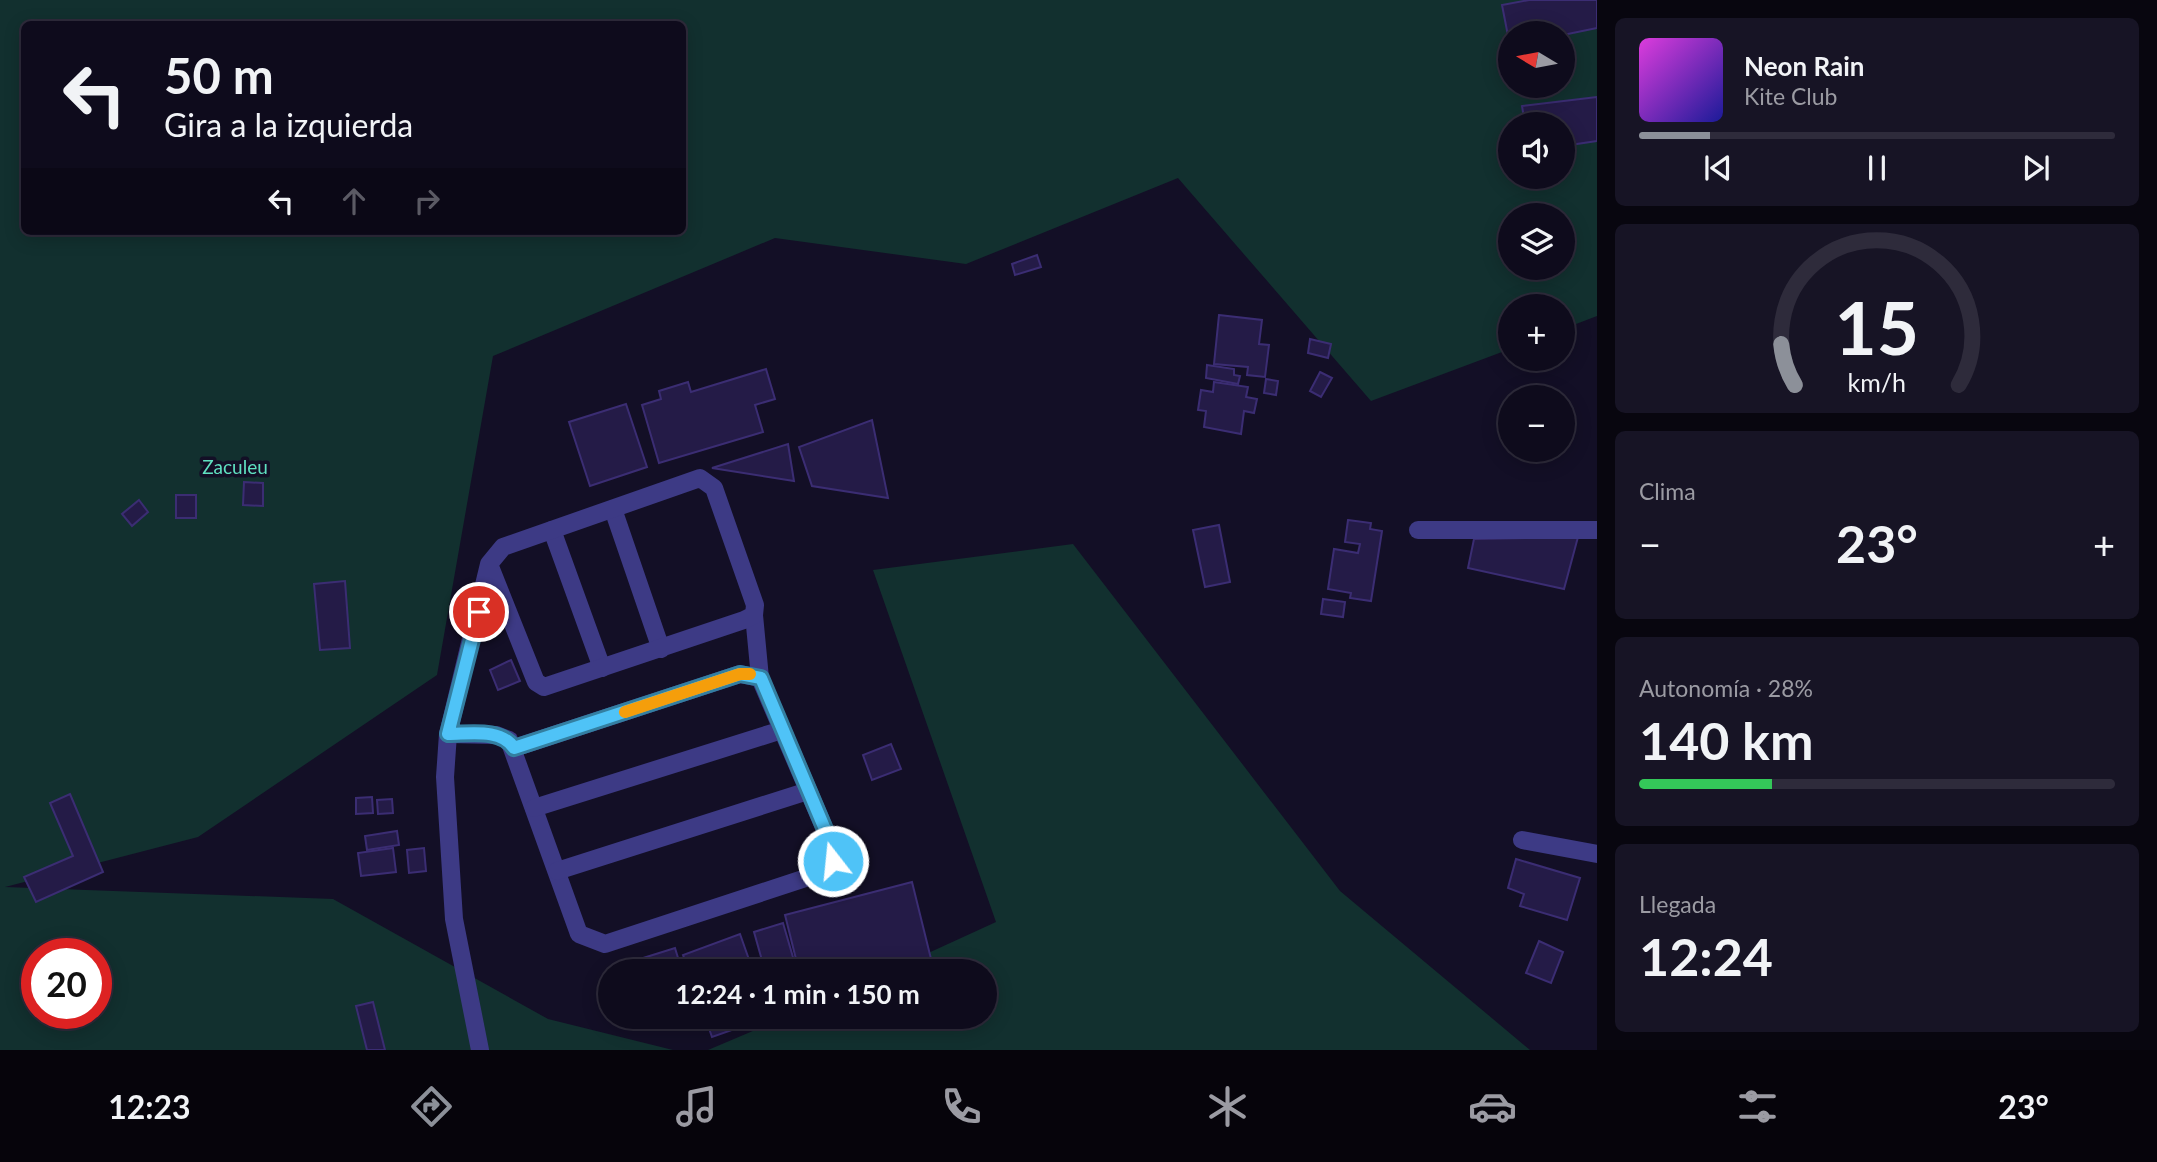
<!DOCTYPE html>
<html lang="es">
<meta charset="utf-8">
<style>
:root{--surface:#0e0b1c;--page:#171425;--text:#f1f3f6;--muted:#9b9ba3;--line:#2e2b3b;--accent:#8c9099}
body{margin:0;font-family:Lato,sans-serif;background:var(--page);color:var(--text);height:100vh;display:flex;flex-direction:column;font-size:26px;white-space:nowrap}
*{box-sizing:border-box;margin:0}
p{font-size:23px;color:var(--muted)}
.icon{flex:none;width:38px;height:38px;fill:none;stroke:currentColor;stroke-width:2;stroke-linecap:round;stroke-linejoin:round}
.map{position:relative;flex:1;overflow:hidden}
.drawer{display:flex;flex-direction:column;gap:18px;padding:18px;background:#08060f;width:560px}
.drawer>*{flex:none}
.top-card{position:absolute;left:21px;top:21px;width:665px;height:214px;border-radius:10px;box-shadow:0 4px 18px #0003,0 0 0 2px var(--line);background:#0e0b1c;color:var(--text);overflow:hidden}
.needle{width:46px;rotate:280deg}
.tools{position:absolute;left:1498px;top:21px;display:grid;gap:14px}
.tools a{display:grid;place-items:center;width:77px;height:77px;border-radius:50%;background:var(--surface);box-shadow:0 4px 18px #0003,0 0 0 2px var(--line);font-size:35px}
.speed{position:absolute;left:21px;top:938px;display:flex;gap:14px;font-size:35px;font-weight:700;text-align:center}
.speed>*{display:grid;place-content:center;width:91px;height:91px;border-radius:50%;background:var(--surface);box-shadow:0 4px 18px #0003,0 0 0 2px var(--line);line-height:1}
.speed .limit{border:10px solid #d22;background:#fff;color:#111}
.pin{position:absolute;display:grid;place-items:center;width:60px;height:60px;color:#fff;margin:-30px;border:4px solid #fff;border-radius:50%;box-shadow:0 2px 7px #0007}
.me{position:absolute;width:77px;margin:-38px;rotate:344deg;stroke-linejoin:round;filter:drop-shadow(0 0 5px #0008)}
.turn{display:flex;align-items:center;gap:24px;height:147px;padding:0 28px;font-size:32px}
.turn .icon{width:91px;height:91px;stroke-width:2.5}
.turn b{display:block;font-size:49px;line-height:60px}
.lanes{display:flex;align-items:center;height:66px;padding:0 28px;background:#0003;justify-content:center;gap:35px;direction:ltr}
.lanes .off{opacity:.35}
.big{font-size:52px;font-weight:700;line-height:1.1}
.drawer .card{flex:1;display:flex;flex-direction:column;justify-content:center;gap:10px;min-width:0;padding:0 24px;border-radius:10px;background:var(--page)}
.drawer .dial{align-items:center;gap:0}
.dial svg{height:182px;overflow:visible;fill:none;stroke:var(--line);stroke-width:7;stroke-linecap:round;text-anchor:middle}
.dial text{fill:var(--text);stroke:none}
.song{display:flex;align-items:center;gap:21px}
.cover{width:84px;height:84px;border-radius:10px;background:linear-gradient(135deg,hsl(300 70% 55%),hsl(240 70% 35%))}
.played{height:7px;border-radius:4px;background:linear-gradient(90deg,var(--accent) 15%,var(--line) 15%)}
.keys{display:flex;justify-content:space-around;direction:ltr}
.heat{display:flex;justify-content:space-between;align-items:center;font-size:38px;direction:ltr}
.charge{height:10px;border-radius:5px;background:linear-gradient(90deg,#34c759 28%,var(--line) 0)}
.trip{position:absolute;left:598px;top:959px;width:399px;height:70px;border-radius:35px;background:var(--surface);box-shadow:0 4px 18px #0003,0 0 0 2px var(--line);font-weight:700;line-height:70px;text-align:center}
.dock{display:flex;height:112px;justify-content:space-around;align-items:center;background:#06040b;color:var(--muted)}
.dock .icon{width:49px;height:49px}
.dock .on{color:var(--accent)}
.dock b{font-size:32px;color:var(--text)}
main{display:flex;flex:1;min-height:0}
.map>svg:first-child{display:block}
.green{fill:#12302f;fill-rule:evenodd}
.building{fill:#241b47;stroke:#3b2d73;stroke-width:2}
.lines{fill:none;stroke-linecap:round;stroke-linejoin:round}
.minor{stroke:#3d3a85;stroke-width:18}
.route-casing{stroke:#337fa1;stroke-width:18}
.route{stroke:#4fc3f7;stroke-width:12}
.slow{stroke:#f59e0b;stroke-width:12}
.labels{text-anchor:middle;stroke-width:7;stroke-linejoin:round;paint-order:stroke}
.park-label{font-size:19px;fill:#5fe0c0;stroke:#130f26}
</style>
<main>
<div class="map">
<svg width="1597" height="1050" viewBox="0 0 1597 1050">
<rect width="100%" height="100%" fill="#130f26"/>
<g class="green">
<path d="M0,0H1597V316L1563,329V306H1510V349L1371,401L1178,178L966,264L775,238L493,356L437,675L198,837L5,887L333,899L548,1019L673,1050H0ZM24,24H682V231H24ZM1510,33H1563V86H1510ZM1510,124H1563V177H1510ZM1510,215H1563V268H1510ZM37,954H96V1013H37Z"/>
<path d="M1073,544L1340,891L1530,1050H708L786,1017H985V971H889L996,922L873,570Z"/>
</g>
<g class="building">
<path d="M1529,0H1597V28L1563,35L1510,33V46L1502,5Z"/>
<path d="M1597,97V141L1563,146V124H1525L1522,106Z"/>
<path d="M1037,255L1041,267L1015,275L1012,264Z"/>
<path d="M1219,315L1262,320L1259,344L1269,345L1265,377L1247,375L1248,367L1214,364Z"/>
<path d="M1310,339L1331,344L1328,358L1308,353Z"/>
<path d="M1207,365L1234,369V375L1240,376L1238,384L1206,378Z"/>
<path d="M766,369L775,399L755,405L763,432L659,463L642,405L661,399L659,391L688,382L691,392Z"/>
<path d="M1320,372L1332,378L1321,397L1310,391Z"/>
<path d="M1266,379L1278,381L1276,395L1264,393Z"/>
<path d="M1214,382L1248,387L1246,397L1257,399L1254,413L1244,411L1241,434L1204,427L1206,411L1198,410L1201,390L1213,392Z"/>
<path d="M626,404L647,467L590,486L569,422Z"/>
<path d="M872,420L888,498L812,486L799,447Z"/>
<path d="M788,444L794,481L712,468Z"/>
<path d="M244,482L263,483V506L243,505Z"/>
<rect x="176" y="495" width="20" height="23"/>
<path d="M139,500L148,512L132,526L122,514Z"/>
<path d="M1348,520L1371,523L1370,529L1382,531L1371,601L1350,598L1351,593L1328,589L1334,549L1358,553L1360,544L1345,542Z"/>
<path d="M1219,525L1230,582L1205,587L1193,530Z"/>
<path d="M1578,537L1564,589L1468,568L1474,539Z"/>
<path d="M345,581L350,648L320,650L314,584Z"/>
<path d="M1323,599L1345,602L1343,617L1321,614Z"/>
<path d="M511,660L520,681L498,690L490,670Z"/>
<path d="M891,744L901,769L872,780L863,755Z"/>
<path d="M70,794L103,872L36,902L24,877L73,856L50,803Z"/>
<path d="M372,797L373,813L356,814V798Z"/>
<path d="M392,799L393,813L378,814L377,800Z"/>
<path d="M397,831L399,845L367,850L365,836Z"/>
<path d="M393,848L396,872L361,876L358,853Z"/>
<path d="M424,848L426,871L409,873L407,850Z"/>
<path d="M1516,859L1580,878L1567,920L1520,906L1524,894L1508,888Z"/>
<path d="M912,882L934,971H799L785,915Z"/>
<path d="M783,923L797,971H765L754,932Z"/>
<path d="M740,934L753,971H689L683,955Z"/>
<path d="M1539,941L1563,952L1551,983L1526,973Z"/>
<path d="M675,948L682,971H626L624,964Z"/>
<path d="M373,1002L385,1050H367L356,1006Z"/>
<path d="M705,1017H769L712,1037Z"/>
<path d="M902,1017H922L923,1027L903,1028Z"/>
</g>
<g class="lines">
<g class="minor">
<path d="M613,509L661,649"/>
<path d="M552,530L602,668"/>
<path d="M1418,530H1597"/>
<path d="M754,615L760,678"/>
<path d="M448,734L496,735L509,740L579,934L605,944L827,871L835,853L760,678L740,674L514,748"/>
<path d="M534,808L782,730"/>
<path d="M1522,840L1597,854"/>
<path d="M557,871L808,791"/>
<path d="M480,1050L454,919L445,777L448,734L489,564L503,547L700,478L714,488L755,605L754,615L744,620L544,687L536,682L489,564"/>
</g>
</g>
<g class="lines">
<defs>
<path id="route" d="M479,612L448,734C470,734 501,728 514,748L740,674L761,678L835,853L833,861"/>
</defs>
<use href="#route" class="route-casing"/>
<use href="#route" class="route"/>
<path class="slow" d="M625,712L740,674H750"/>
</g>
<g class="labels">
<g class="park-label">
<text x="235" y="474">Zaculeu</text>
</g>
</g>
</svg>
<div class="tools">
<a><svg class="needle" viewBox="-14 -14 28 28"><path d="M0-13l5 13h-10z" fill="#e53935"/><path d="M0 13l5-13h-10z" fill="#9b9ba3"/></svg></a>
<a><svg class="icon" aria-label="sound" viewBox="0 0 24 24"><path d="M4 9h4l5-4v14l-5-4H4zM17 9q2 3 0 6"/></svg></a>
<a><svg class="icon" aria-label="layers" viewBox="0 0 24 24"><path d="M12 4l9 5-9 5-9-5zM3 14l9 5 9-5"/></svg></a>
<a>+</a>
<a>−</a>
</div>
<div class="speed"><div class="limit">20</div></div>
<div class="pin" style="left:479px;top:612px;background:#d93025"><svg class="icon" aria-label="arrive" viewBox="0 0 24 24"><path d="M6 21V4h12l-3 4 3 4H6"/></svg></div>
<svg class="me" style="left:833px;top:861px" viewBox="-20 -20 40 40"><circle r="17" fill="#4fc3f7" stroke="#fff" stroke-width="3"/><path d="M0-11L8 9 0 5-8 9z" fill="#fff"/></svg>
<div class="trip">12:24 · 1 min · 150 m</div>
<div class="top-card">
<div class="turn"><svg class="icon" aria-label="left" viewBox="0 0 24 24"><path d="M17 20v-9H6M10 6l-5 5 5 5"/></svg><div><b>50 m</b>Gira a la izquierda</div></div>
<div class="lanes"><svg class="icon" aria-label="left" viewBox="0 0 24 24"><path d="M17 20v-9H6M10 6l-5 5 5 5"/></svg><svg class="icon off" aria-label="ahead" viewBox="0 0 24 24"><path d="M12 20V5M6 11l6-6 6 6"/></svg><svg class="icon off" aria-label="right" viewBox="0 0 24 24"><path d="M7 20v-9h11M14 6l5 5-5 5"/></svg></div>
</div>
</div>
<section class="drawer">
<div class="card">
<div class="song"><i class="cover"></i><div><b>Neon Rain</b><p>Kite Club</p></div></div>
<div class="played"></div>
<div class="keys"><svg class="icon" aria-label="previous" viewBox="0 0 24 24"><path d="M18 5L8 12l10 7zM5 5v14"/></svg><svg class="icon" aria-label="pause" viewBox="0 0 24 24"><path d="M8 5v14M16 5v14"/></svg><svg class="icon" aria-label="next" viewBox="0 0 24 24"><path d="M6 5l10 7-10 7zM19 5v14"/></svg></div>
</div>
<div class="card dial"><svg viewBox="0 0 100 80">
<path d="M14 69A42 42 0 1 1 86 69"/>
<path d="M14 69A42 42 0 0 1 8 51" stroke="#8c9099"/>
<text x="50" y="56" font-size="32" font-weight="700">15</text>
<text x="50" y="72" font-size="11">km/h</text>
</svg></div>
<div class="card"><p>Clima</p>
<div class="heat"><a>−</a><b class="big">23°</b><a>+</a></div>
</div>
<div class="card"><p>Autonomía · 28%</p><b class="big">140 km</b><div class="charge"></div></div>
<div class="card"><p>Llegada</p><b class="big">12:24</b></div>
</section>
</main>
<nav class="dock">
<b>12:23</b>
<svg class="icon on" aria-label="directions" viewBox="0 0 24 24"><path d="M12 3l9 9-9 9-9-9zM9 14v-3h6M13 9l2 2-2 2"/></svg>
<svg class="icon" aria-label="music" viewBox="0 0 24 24"><path d="M9 18V5l10-2v13"/><circle cx="6" cy="18" r="3"/><circle cx="16" cy="16" r="3"/></svg>
<svg class="icon" aria-label="phone" viewBox="0 0 24 24"><path d="M5 4h4l2 5-3 2q2 4 5 5l2-3 5 2v4C11 20 4 13 5 4z"/></svg>
<svg class="icon" aria-label="climate" viewBox="0 0 24 24"><path d="M12 3v18M4 7l16 10M4 17L20 7"/></svg>
<svg class="icon" aria-label="car" viewBox="0 0 24 24"><path d="M5 17H2v-5l4-1 3-4h7l3 4 3 1v5h-3M9 17h6M6 11h13"/><circle cx="7" cy="17" r="2"/><circle cx="17" cy="17" r="2"/></svg>
<svg class="icon" aria-label="filters" viewBox="0 0 24 24"><path d="M4 7h16M4 17h16"/><circle cx="9" cy="7" r="2"/><circle cx="15" cy="17" r="2"/></svg>
<b>23°</b>
</nav>
